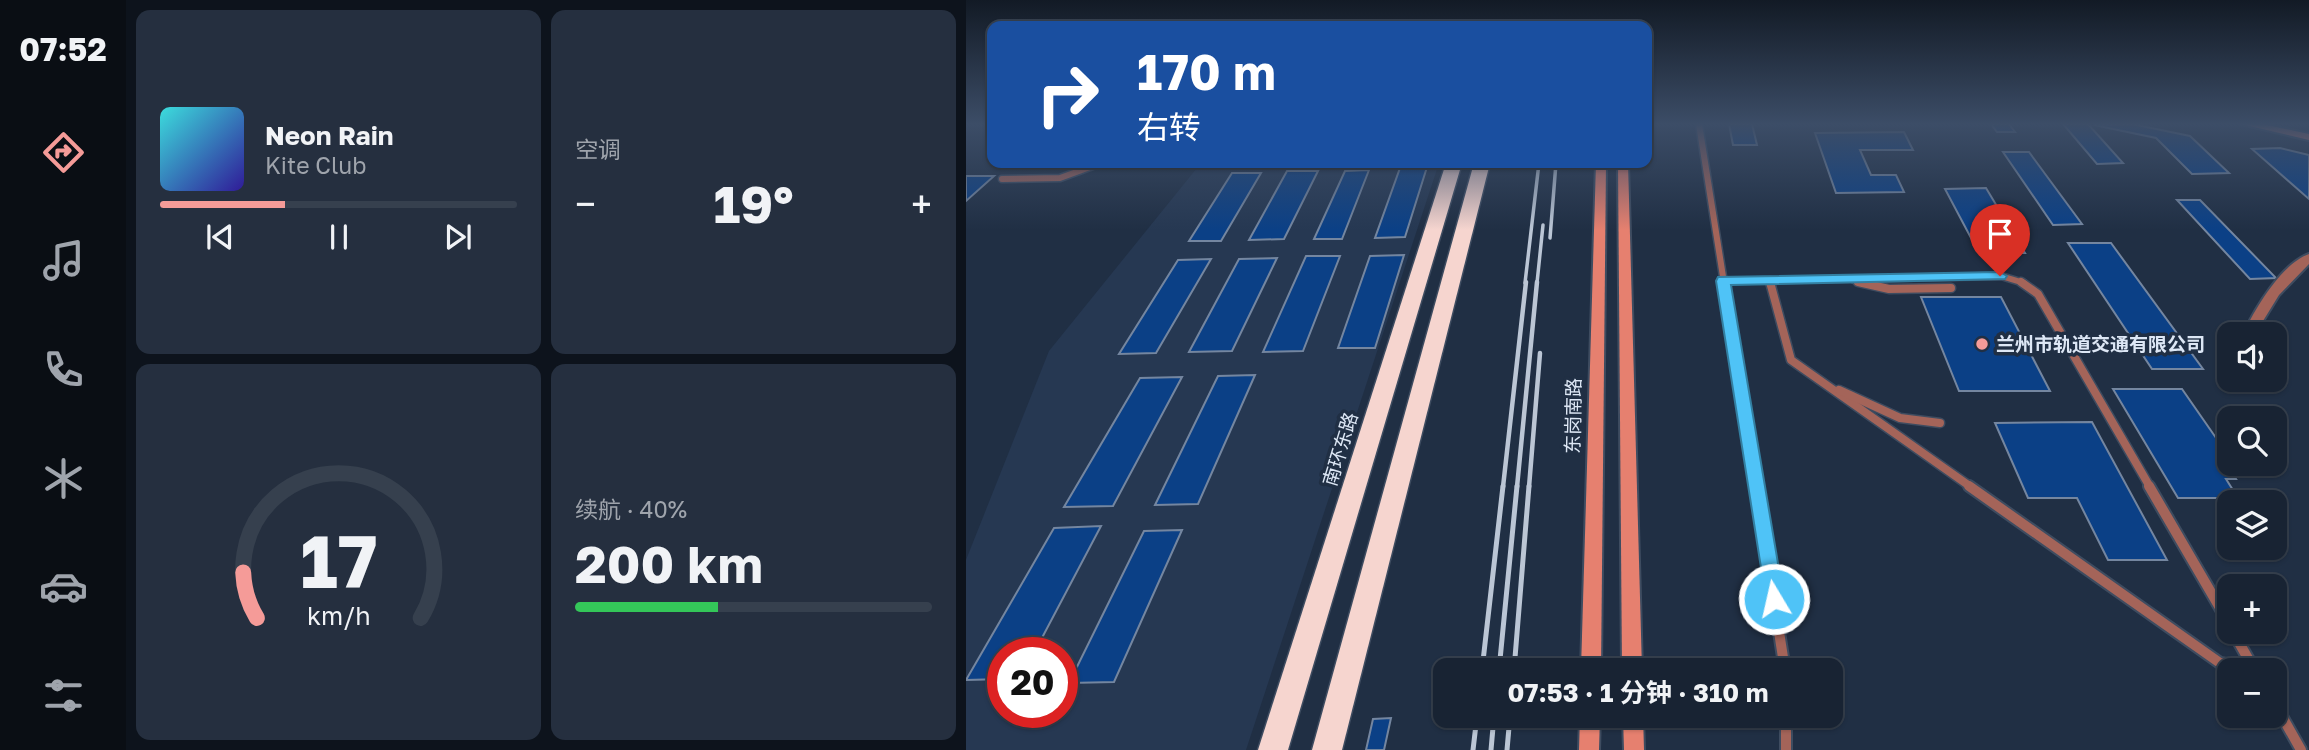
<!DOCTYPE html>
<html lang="zh">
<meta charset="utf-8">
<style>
:root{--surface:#182333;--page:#252f3f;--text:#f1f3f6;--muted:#9fa4ac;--line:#36404e;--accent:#f59b98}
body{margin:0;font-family:"Golos Text","Noto Sans SC",sans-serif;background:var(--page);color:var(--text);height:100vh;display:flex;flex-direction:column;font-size:26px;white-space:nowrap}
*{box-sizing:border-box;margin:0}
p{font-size:23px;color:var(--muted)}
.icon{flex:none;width:38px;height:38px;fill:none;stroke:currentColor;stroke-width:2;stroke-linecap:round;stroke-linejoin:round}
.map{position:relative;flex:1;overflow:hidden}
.drawer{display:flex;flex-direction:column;gap:10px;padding:10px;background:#0d131c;width:840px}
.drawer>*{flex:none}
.banner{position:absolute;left:21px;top:21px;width:665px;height:147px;border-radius:14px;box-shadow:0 2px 5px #0004,0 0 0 2px var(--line);background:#1a4fa0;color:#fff;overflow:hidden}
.controls{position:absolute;left:1251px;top:322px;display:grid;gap:14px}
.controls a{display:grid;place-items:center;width:70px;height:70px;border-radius:14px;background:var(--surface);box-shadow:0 2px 5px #0004,0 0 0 2px var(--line);font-size:35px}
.speed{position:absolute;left:21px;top:637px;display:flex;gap:14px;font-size:35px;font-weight:700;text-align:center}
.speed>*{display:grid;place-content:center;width:91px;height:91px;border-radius:50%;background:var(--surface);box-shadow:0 2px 5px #0004,0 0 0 2px var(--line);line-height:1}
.speed .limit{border:10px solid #d22;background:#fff;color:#111}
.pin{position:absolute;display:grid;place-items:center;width:60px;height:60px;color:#fff;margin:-72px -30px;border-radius:50% 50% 50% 0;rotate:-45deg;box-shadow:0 0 7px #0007}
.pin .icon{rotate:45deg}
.me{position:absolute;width:77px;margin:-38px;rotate:351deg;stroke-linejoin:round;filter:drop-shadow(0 0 5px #0008)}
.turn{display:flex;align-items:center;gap:24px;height:147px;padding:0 35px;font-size:32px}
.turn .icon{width:91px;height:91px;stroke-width:2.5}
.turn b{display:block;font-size:49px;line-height:60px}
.big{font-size:52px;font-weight:700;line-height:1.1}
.drawer .widget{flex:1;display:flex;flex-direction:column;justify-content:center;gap:10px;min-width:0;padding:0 24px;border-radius:14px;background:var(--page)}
.drawer .dial{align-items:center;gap:0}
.dial svg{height:182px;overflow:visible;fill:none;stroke:var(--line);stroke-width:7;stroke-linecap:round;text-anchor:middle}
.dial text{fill:var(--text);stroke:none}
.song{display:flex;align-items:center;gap:21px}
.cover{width:84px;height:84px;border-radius:10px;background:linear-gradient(135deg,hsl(180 70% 55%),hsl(250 70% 35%))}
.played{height:7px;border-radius:4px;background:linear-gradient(90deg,var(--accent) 35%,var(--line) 35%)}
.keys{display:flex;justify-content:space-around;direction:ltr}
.heat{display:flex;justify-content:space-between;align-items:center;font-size:38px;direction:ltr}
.charge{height:10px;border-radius:5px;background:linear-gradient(90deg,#34c759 40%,var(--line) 0)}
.drawer .tiles{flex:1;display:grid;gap:10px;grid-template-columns:repeat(2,1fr)}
.trip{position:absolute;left:467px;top:658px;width:410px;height:70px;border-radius:14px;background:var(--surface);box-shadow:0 2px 5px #0004,0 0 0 2px var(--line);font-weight:700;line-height:70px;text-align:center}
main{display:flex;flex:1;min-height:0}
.menu{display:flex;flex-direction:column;width:126px;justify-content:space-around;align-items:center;background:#0a0e14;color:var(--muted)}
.menu .icon{width:49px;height:49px}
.menu .active{color:var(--accent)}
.menu b{font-size:32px;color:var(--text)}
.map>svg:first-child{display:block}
.built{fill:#263852;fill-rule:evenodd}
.building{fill:#0b4086;stroke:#7486a0;stroke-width:2}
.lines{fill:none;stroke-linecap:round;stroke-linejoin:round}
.lane-far2-casing{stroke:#3e4c60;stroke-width:9}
.lane-far1-casing{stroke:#3e4c60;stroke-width:11}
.lane-casing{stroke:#3e4c60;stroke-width:14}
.street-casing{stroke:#3e4c60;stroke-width:4}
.secondary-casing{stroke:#3e4c60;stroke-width:4}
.highway-casing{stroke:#3e4c60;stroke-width:3}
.lane-far2{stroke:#a46459;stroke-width:6}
.lane-far1{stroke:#a46459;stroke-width:8}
.lane{stroke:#a46459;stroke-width:10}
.street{fill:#a46459;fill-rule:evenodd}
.secondary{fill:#e6806f;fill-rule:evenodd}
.highway{fill:#f6d5cf;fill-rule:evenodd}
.rail-far2{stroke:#bbc6d5;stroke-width:3.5}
.rail-far1{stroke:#bbc6d5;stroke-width:4.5}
.rail{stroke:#bbc6d5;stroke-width:5}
.route{fill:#4fc3f7;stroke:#337fa1;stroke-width:2}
.poi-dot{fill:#f59b98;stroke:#202f44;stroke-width:2.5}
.labels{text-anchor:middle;stroke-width:7;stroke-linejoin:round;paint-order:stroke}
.poi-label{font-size:19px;font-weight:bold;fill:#dde7f5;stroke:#202f44;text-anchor:start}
.street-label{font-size:19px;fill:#dde7f5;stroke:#202f44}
</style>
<main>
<nav class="menu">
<b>07:52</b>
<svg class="icon active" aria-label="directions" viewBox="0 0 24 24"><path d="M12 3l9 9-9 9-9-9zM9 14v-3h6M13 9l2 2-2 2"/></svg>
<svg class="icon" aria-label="music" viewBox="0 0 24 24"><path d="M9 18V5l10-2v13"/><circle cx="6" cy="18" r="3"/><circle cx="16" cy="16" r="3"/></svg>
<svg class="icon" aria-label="phone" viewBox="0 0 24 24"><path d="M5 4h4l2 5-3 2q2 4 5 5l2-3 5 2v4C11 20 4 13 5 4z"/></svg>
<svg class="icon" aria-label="climate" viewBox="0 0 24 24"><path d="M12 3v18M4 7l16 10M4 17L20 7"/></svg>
<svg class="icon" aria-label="car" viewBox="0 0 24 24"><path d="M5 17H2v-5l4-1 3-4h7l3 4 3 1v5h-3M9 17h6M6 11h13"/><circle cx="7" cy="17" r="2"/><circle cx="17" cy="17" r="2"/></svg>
<svg class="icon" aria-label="filters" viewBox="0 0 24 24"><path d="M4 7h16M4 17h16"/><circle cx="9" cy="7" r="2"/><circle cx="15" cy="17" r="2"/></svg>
</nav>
<section class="drawer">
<div class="tiles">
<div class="widget">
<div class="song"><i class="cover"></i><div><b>Neon Rain</b><p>Kite Club</p></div></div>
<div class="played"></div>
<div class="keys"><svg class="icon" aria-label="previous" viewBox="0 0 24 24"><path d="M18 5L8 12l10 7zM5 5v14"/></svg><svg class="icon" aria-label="pause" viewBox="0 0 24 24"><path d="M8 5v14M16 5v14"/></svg><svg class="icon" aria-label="next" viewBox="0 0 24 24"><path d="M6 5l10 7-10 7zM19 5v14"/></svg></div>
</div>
<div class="widget"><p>空调</p>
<div class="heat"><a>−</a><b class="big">19°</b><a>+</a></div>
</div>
<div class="widget dial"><svg viewBox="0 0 100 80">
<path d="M14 69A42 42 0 1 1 86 69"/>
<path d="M14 69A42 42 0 0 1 8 49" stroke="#f59b98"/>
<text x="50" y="56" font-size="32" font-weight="700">17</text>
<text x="50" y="72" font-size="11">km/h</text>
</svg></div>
<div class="widget"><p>续航 · 40%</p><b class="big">200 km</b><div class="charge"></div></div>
</div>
</section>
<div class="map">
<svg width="1343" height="750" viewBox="0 0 1343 750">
<rect width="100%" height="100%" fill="#202f44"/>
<path class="built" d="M235,163H473L280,750H0V560L83,351ZM37,653H96V712H37Z"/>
<g class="building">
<path d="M763,124H786L791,145H767Z"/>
<path d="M1025,124H1043L1049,132H1031Z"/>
<path d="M1097,124H1122L1157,163L1131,164Z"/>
<path d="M1166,124L1224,136L1263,173L1226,174L1190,138L1128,125Z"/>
<path d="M938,132L947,150H894L905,175H930L938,192L870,193L849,133Z"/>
<path d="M1314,148L1343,155V199L1286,149Z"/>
<path d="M1037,152H1063L1116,224L1087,225Z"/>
<path d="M461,167L439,237L409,238L434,168Z"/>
<path d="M403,170L376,239H348L379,171Z"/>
<path d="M321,171H352L318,239L283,240Z"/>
<path d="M266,173H295L255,241H223Z"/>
<path d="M0,176H28L0,201Z"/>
<path d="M1020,188L1059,253H1013L979,189Z"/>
<path d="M1211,200H1234L1310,278L1284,279Z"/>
<path d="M1102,243H1145L1237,369H1186Z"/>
<path d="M438,255L409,348H372L404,256Z"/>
<path d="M340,256H374L337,351L297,352Z"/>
<path d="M311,258L266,351L223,352L273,259Z"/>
<path d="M245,259L190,353L153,354L212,260Z"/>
<path d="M955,297H1035L1084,391H993Z"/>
<path d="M289,375L232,504L189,505L252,376Z"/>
<path d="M216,377L147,506L98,507L174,378Z"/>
<path d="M1147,389H1216L1264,458V464H1268H1260L1270,479H1260L1272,498H1212Z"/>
<path d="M1126,422L1201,560H1142L1111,498H1062L1029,423Z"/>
<path d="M135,526L68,653H37V679L0,680L88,528Z"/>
<path d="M216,530L148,682L103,683L178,531Z"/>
<path d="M425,718L418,750H400L407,719Z"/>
</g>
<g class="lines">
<defs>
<g id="lane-far2">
<path d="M733,124L758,283"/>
<path d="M36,179L94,178L135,163"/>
<path d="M804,280L805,283"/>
<path d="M888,280L897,283"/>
<path d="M757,281L1035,276L1058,283"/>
</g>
<g id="lane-far1">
<path d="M758,282L790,487"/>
<path d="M804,282L825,360L1005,487"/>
<path d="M892,282L923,289L985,288"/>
<path d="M1055,282L1072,294L1184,487"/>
<path d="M873,390L934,418L974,423"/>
</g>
<g id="lane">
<path d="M790,486L819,670"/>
<path d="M1003,486L1254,663L1288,668"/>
<path d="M1183,486L1264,625"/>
<path d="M1267,632L1288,669"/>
<path d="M1309,704L1335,750"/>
<path d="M820,716V750"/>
</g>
<path id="street" d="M1343,254V264L1313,295L1289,334H1277C1289,309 1315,264 1343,254Z"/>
<g id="secondary">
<path d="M1275,124H1296L1343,134V140Z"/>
<path d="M630,163H640L635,670H615Z"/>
<path d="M652,163H662L676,670H656Z"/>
<path d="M614,716H634L633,750H613Z"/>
<path d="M657,716H677L678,750H658Z"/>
</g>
<g id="highway">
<path d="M480,163H496L322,750H292Z"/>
<path d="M508,163H524L376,750H346Z"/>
</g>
</defs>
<use href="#lane-far2" class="lane-far2-casing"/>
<use href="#lane-far1" class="lane-far1-casing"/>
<use href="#lane" class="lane-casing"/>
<use href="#street" class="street-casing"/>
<use href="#secondary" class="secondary-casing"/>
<use href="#highway" class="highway-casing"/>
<use href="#lane-far2" class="lane-far2"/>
<use href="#lane-far1" class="lane-far1"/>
<use href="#lane" class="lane"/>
<use href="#street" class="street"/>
<use href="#secondary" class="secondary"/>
<use href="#highway" class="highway"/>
<g class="rail-far2">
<path d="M584,238L590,163"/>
<path d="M559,283L573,163"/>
<path d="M571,283L577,225"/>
</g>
<g class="rail-far1">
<path d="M537,487L560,282"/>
<path d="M551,487L571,282"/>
<path d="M563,487L574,353"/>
</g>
<g class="rail">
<path d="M516,670L537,486"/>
<path d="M533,670L551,486"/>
<path d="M548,670L563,486"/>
<path d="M507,750L511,716"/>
<path d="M525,750L528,716"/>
<path d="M541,750L544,716"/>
</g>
</g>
<linearGradient id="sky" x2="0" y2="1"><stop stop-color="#121a25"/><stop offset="0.54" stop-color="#3c4d67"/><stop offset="1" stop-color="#3c4d67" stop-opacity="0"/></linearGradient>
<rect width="1343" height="230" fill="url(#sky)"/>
<path class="route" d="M1034,272L1041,276L1039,279L765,285L818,599L815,606L808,609L801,606L750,281L752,277Z"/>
<circle class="poi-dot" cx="1016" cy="344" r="7"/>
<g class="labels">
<g class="poi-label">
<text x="1030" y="351">兰州市轨道交通有限公司</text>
</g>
<g class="street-label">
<text transform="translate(607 416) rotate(-89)" y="7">东岗南路</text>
<text transform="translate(374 449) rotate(-73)" y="7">南环东路</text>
</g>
</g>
</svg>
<div class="controls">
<a><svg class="icon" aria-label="sound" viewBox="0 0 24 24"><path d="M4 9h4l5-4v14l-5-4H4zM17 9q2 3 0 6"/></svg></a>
<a><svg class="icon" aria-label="search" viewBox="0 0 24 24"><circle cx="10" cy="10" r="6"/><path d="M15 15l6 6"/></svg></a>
<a><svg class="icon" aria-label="layers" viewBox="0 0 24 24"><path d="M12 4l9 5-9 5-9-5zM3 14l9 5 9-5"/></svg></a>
<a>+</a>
<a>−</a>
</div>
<div class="speed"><div class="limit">20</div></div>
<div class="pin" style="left:1034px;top:276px;background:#d93025"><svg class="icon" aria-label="arrive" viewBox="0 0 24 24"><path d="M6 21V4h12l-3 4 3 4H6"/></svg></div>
<svg class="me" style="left:808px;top:599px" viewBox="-20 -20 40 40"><circle r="17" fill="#4fc3f7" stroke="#fff" stroke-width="3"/><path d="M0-11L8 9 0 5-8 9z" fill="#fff"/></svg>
<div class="trip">07:53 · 1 分钟 · 310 m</div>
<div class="banner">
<div class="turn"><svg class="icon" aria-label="right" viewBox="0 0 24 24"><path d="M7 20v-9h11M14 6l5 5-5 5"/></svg><div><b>170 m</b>右转</div></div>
</div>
</div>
</main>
